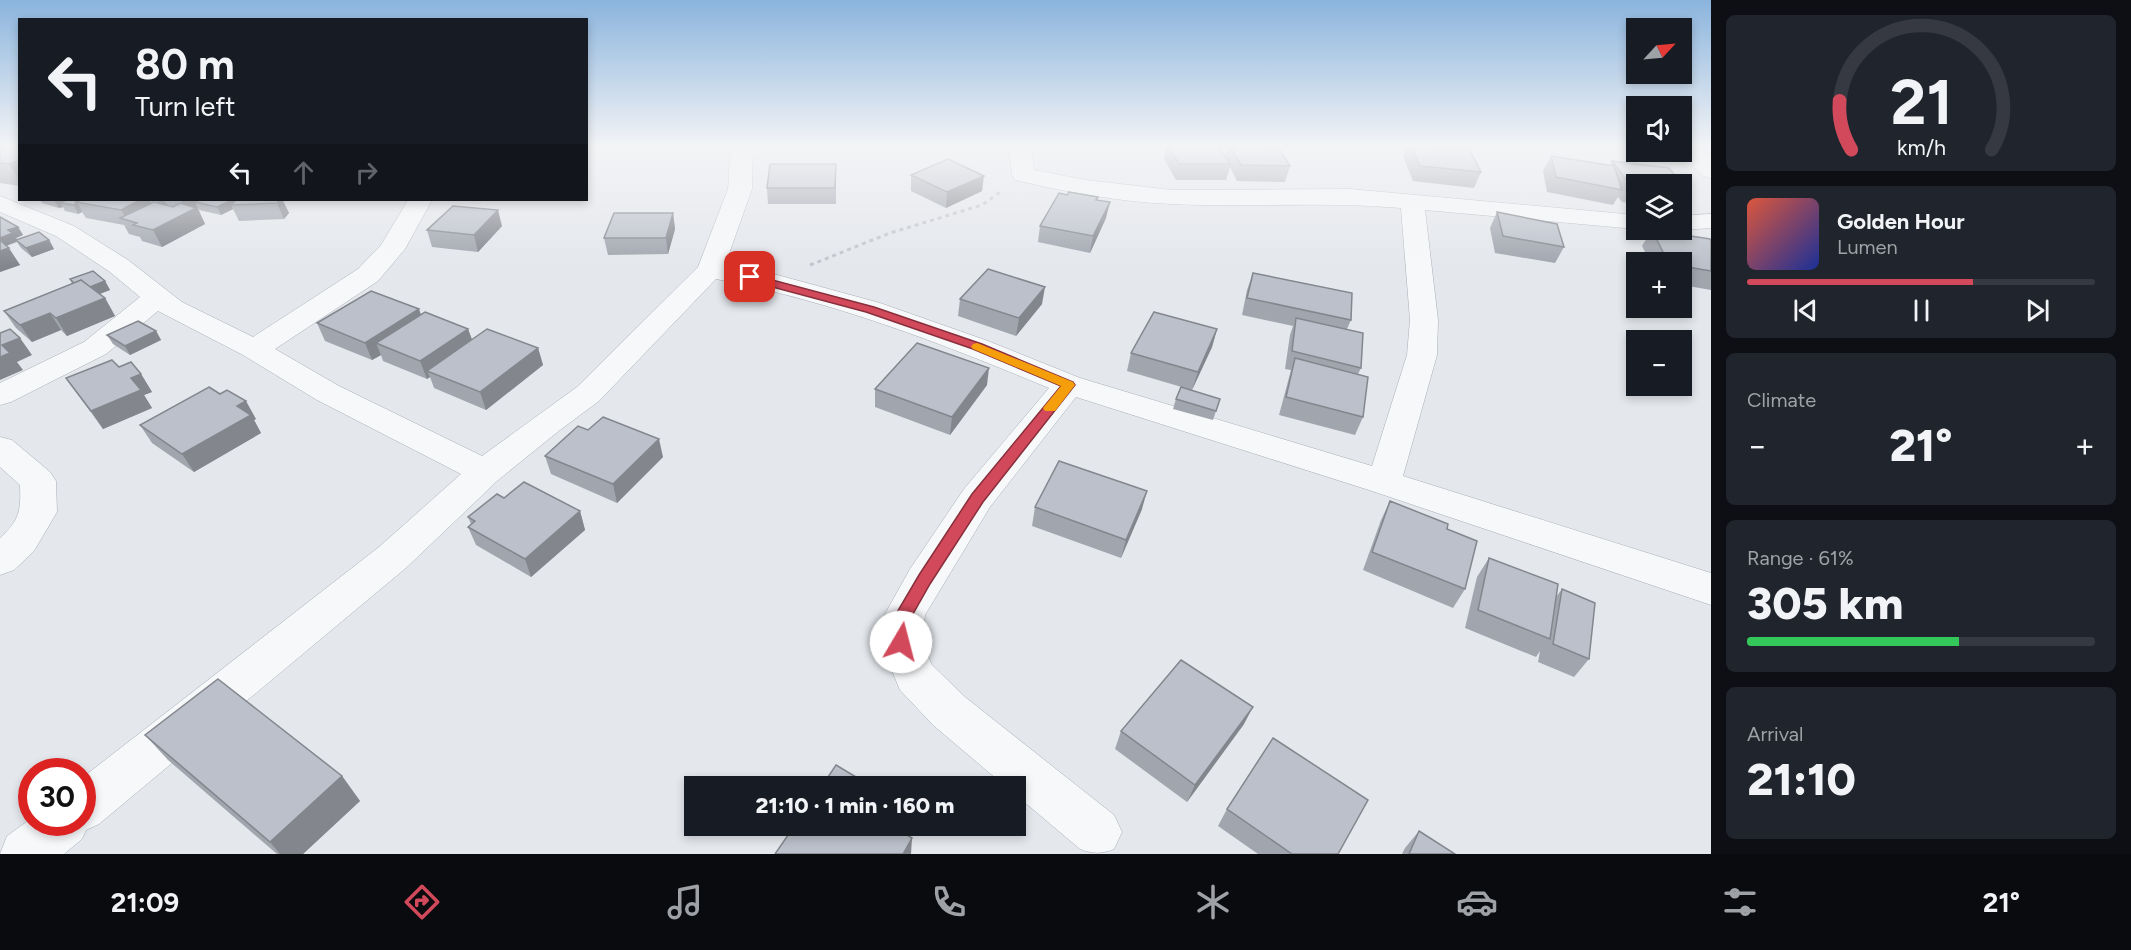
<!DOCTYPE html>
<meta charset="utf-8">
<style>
:root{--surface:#171b24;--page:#20242c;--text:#f1f3f6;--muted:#9ea1a6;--line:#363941;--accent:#d1495b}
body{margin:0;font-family:Figtree,sans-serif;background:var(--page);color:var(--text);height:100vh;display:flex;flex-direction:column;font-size:22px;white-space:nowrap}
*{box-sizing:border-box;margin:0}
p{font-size:20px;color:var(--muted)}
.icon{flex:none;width:33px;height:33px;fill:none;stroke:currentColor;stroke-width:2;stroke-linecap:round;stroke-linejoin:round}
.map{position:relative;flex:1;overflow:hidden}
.sheet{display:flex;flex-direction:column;gap:15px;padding:15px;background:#0d0f14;width:420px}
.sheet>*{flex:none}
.top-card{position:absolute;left:18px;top:18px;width:570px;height:183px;border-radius:0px;box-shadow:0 3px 9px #0003;background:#171b24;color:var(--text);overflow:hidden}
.needle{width:39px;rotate:64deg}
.controls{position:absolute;left:1626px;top:18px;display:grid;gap:12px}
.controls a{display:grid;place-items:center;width:66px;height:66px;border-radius:0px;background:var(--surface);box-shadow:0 3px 9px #0003;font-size:30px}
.speed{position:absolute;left:18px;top:758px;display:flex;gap:12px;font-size:30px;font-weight:700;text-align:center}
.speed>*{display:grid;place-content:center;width:78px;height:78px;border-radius:50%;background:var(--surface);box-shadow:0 3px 9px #0003;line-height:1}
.speed .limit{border:9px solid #d22;background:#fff;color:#111}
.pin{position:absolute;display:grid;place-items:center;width:51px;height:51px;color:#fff;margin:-26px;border-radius:12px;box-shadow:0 3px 9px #0006}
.me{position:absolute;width:66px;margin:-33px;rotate:8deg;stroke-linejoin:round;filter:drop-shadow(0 0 4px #0008)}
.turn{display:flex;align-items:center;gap:21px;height:126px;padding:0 18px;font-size:27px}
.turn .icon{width:78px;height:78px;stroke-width:2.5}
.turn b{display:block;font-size:42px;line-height:51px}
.lanes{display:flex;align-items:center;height:57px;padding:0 18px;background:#0003;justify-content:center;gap:30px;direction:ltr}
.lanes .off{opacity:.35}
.big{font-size:45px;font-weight:800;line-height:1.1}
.sheet .widget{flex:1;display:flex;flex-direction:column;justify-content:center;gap:9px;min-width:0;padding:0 21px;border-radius:9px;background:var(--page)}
.sheet .dial{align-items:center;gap:0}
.dial svg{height:156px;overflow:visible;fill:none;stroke:var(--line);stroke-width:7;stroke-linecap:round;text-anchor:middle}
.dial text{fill:var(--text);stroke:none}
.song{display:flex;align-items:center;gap:18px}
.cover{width:72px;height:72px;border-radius:9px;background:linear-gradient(135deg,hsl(10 70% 55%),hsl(230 70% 35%))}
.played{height:6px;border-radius:3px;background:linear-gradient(90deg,var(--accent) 65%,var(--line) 65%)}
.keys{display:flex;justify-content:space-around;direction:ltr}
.heat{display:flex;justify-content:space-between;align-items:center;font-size:33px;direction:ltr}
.charge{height:9px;border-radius:4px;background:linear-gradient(90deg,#34c759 61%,var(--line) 0)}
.trip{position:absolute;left:684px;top:776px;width:342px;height:60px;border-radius:0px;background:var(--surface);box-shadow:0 3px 9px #0003;font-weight:800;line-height:60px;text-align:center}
.menu{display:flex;height:96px;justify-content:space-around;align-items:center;background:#090b0e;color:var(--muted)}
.menu .icon{width:42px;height:42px}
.menu .current{color:var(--accent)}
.menu b{font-size:27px;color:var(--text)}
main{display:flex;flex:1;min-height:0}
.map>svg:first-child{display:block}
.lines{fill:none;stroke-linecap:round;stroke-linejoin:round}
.street-casing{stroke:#a9aeb7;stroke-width:1}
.path{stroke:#c2c5cb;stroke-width:3;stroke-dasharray:4 4;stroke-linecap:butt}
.street{fill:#f7f8fa;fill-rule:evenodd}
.wall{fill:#a1a5ae}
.shaded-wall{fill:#83868d}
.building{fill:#bbc0ca;stroke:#83868d;stroke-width:1.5}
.route{fill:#d1495b;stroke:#882f3b;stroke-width:1.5}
.slow{fill:#f59e0b}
</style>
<main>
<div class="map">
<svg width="1711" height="854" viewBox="0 0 1711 854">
<rect width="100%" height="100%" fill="#e4e7ec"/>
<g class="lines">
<defs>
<g id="street">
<path d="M735,146H757L752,160V189L725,265L770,273L880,303L988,341L1080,378L1372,466L1407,355L1410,320L1401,208C1324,201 1249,208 1173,204C1120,202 1066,192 1015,180L1012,175L1009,146H1031L1034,170L1086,180L1172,190L1350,189L1636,215V229L1425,210L1438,320L1437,355L1403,476L1711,573V605L1372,491L1076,397L990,507L925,615L922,642L932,665L965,697L1114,815L1122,832L1114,849C1101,854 1093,854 1080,849L1016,795V786H1005L933,725L900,690L880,642L885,614L910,569L964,489L1049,388C941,343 832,301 716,279L599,401L560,430L497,481L407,567L99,824L86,830L82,839L64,854H0L7,836L32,818V822H82V778L379,547L461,474L317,400L243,355L158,311L106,354L11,402L0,405V383L84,342L140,297L110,272L56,236L0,212V196L74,226L128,260L182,302L253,337L358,269L381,245L408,200H432L405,249L378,281L275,349L339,386L482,456L577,387L698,267L728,189L730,160Z"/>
<path d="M1682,146H1698L1711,158V178L1703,176L1679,152H1682Z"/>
<path d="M1711,214V228L1682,230H1678H1682V216Z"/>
<path d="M0,437L12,440L50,472L56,481L57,512L34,551L14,570L0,575V538C20,520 21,510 20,485L0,467Z"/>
</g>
</defs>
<use href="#street" class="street-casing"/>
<path class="path" d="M810,265L890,233L982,205L1003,190"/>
<use href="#street" class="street"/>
</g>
<g class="wall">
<path d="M0,146H20V186L0,183Z"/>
<path d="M1167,146H1218L1224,156L1227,146H1277L1290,166L1285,182L1237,181L1230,167L1226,180H1176L1164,159Z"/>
<path d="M1407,146H1461L1481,172L1474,188L1413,181L1403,156Z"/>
<path d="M1551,156L1610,166L1612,161L1669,168L1690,193L1682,207V184H1636V204L1622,202L1618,197L1613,205L1547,192L1543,171Z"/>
<path d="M836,164V204H768L767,188Z"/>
<path d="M911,175L982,191L946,208L911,191Z"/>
<path d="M40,200H284L283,201L289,213L284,219L239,221L233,209L221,215L199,210L198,208H197L205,224L162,247L142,241L140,237L129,234L124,225L86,218L82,212L78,214L65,211L63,207L59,208L42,203Z"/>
<path d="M1097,200L1106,218L1090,253L1038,242L1040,226Z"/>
<path d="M1497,212L1564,247L1555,263L1495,253L1490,228Z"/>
<path d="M673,213L675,229L668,254L608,255L604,238Z"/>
<path d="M0,217L18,227L23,235L16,238L17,240H49L54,249L32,257L21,248L17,242L6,246L20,265L0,272Z"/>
<path d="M502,226L478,252L432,247L427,230Z"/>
<path d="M1652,230L1711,241V290L1682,285V262H1650L1642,246Z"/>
<path d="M1253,273L1351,320L1347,329L1361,368L1358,374L1363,417L1355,435L1279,415L1291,370L1285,369L1290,335L1293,326L1242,315L1247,290Z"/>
<path d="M70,279L105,281L110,290L99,294L105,298L115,316L67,336L61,330L32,342L16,328L4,311L72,284Z"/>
<path d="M960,299L1042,304L1016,336L958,316Z"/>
<path d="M421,315L468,329L472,339L538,348L543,365L486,410L434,388L430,377L427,379L383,361L381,355L372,360L325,341L317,323Z"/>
<path d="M1217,329L1212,347L1192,390L1127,371L1131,353Z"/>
<path d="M156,331L161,340L130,355L113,344L107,335Z"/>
<path d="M119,367L141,374L152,392L144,395L152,408L103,429L66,378Z"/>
<path d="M987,385L950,435L875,407V389Z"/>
<path d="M1176,399H1220L1213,420L1173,409Z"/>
<path d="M256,419L254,420L261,433L194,472L152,443L140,425Z"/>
<path d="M545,456L663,457L617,503L551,474Z"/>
<path d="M504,498L580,511L585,530L531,577L476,545L468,527L471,524L468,517Z"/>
<path d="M1390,501L1447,529L1465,589L1453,608L1363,570L1381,520Z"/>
<path d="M1035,507L1142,509L1121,558L1032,526Z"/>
<path d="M1489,558L1556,597L1562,589L1589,659L1574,677L1538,662L1540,651L1536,657L1465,628L1477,577Z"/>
<path d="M1244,724L1187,802L1115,749L1121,731Z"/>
<path d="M145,735L342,776L360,801L303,854H277L168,760Z"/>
<path d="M1227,809L1338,854H1258L1218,826Z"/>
<path d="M1419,831L1455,854H1402L1405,848Z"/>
</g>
<g class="shaded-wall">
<path d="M20,159V181L9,164Z"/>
<path d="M984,176L982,191L946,208L947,192Z"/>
<path d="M54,200H79L60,203L63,207L59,208Z"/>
<path d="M140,200H149L156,211L127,220L121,210Z"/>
<path d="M157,200H164L168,206L162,209Z"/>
<path d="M181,200H213L195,202L205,224L162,247L153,230L188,212Z"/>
<path d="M232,200H250L231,205L233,209L221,215L217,207Z"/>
<path d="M266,200H284L283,201L289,213L284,219L277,203Z"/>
<path d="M1110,202L1106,218L1090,253L1093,236Z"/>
<path d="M78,203L82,212L78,214L74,205Z"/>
<path d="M498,210L502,226L478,252L474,235Z"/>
<path d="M673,213L675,229L668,254L666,238Z"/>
<path d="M18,227L23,235L16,238L18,241L3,247L0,242V238L8,230Z"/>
<path d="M49,240L54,249L32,257L26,248Z"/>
<path d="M9,248L20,265L0,272V251Z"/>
<path d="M105,281L110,290L87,299L81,290Z"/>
<path d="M1045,287L1042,304L1016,336L1019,318Z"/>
<path d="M105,298L115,316L67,336L56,318Z"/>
<path d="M419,309L425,326L376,343L381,355L372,360L365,343Z"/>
<path d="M50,313L61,330L32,342L20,325Z"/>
<path d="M468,329L474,346L427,371L430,377L427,379L420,361Z"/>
<path d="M1217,329L1212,347L1192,390L1198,372Z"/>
<path d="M156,331L161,340L130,355L125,346Z"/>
<path d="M20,338L32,355L17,362L23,370L0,380V357L2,345Z"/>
<path d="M538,348L543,365L486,410L480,392Z"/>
<path d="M989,368L987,385L950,435L952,417Z"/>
<path d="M141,374L152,392L144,395L152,408L103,429L91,411L131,378Z"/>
<path d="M246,401L256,419L254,420L261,433L194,472L182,454L237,406Z"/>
<path d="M659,439L663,457L617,503L613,484Z"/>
<path d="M1147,491L1142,509L1121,558L1126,540Z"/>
<path d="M580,511L585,530L531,577L525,559Z"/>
<path d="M1253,707L1244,724L1187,802L1195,785Z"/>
<path d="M342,776L360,801L303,854H280L270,842Z"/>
<path d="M912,838L911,854H903Z"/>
</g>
<g class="building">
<path d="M0,146H20V159L9,164L0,163Z"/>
<path d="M1169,146H1218L1230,164H1179Z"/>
<path d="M1230,146H1277L1290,166L1241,165Z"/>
<path d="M1411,146L1468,147L1481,172L1420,166Z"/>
<path d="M1551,156L1614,166L1622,190L1556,177Z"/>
<path d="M948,159L984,176L947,192L911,175Z"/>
<path d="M1612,161L1669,168L1690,193L1682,192V184H1636V187L1631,186Z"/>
<path d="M770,164H836L835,188H767Z"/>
<path d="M1069,192L1098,197L1096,200L1110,202L1093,236L1040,226L1059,193L1067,195Z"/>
<path d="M67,200H81L76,202L78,203L74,205L60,203Z"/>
<path d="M81,200H140L121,210L76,202Z"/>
<path d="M199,200H232L217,207L195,202Z"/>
<path d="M236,200H280L277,203L231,205Z"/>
<path d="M154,202L173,207L180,203L196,208L153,230L133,225L137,223L120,218Z"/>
<path d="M453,206L498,210L474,235L427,230Z"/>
<path d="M1497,212L1557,224L1564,247L1503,236Z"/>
<path d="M614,213H673L666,238H604Z"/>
<path d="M0,217L18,227L8,230L13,233L0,238Z"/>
<path d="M1652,230L1710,239L1711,241V271L1682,266V262H1668Z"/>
<path d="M39,232L49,240L26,248L16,240Z"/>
<path d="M0,240L9,248L0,251Z"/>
<path d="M988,269L1045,287L1019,318L960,299Z"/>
<path d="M93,271L105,281L90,287L81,280L74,283L70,279Z"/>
<path d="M1253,273L1352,293L1351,320L1247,298Z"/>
<path d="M81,280L105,298L56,318L50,313L20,325L4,311Z"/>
<path d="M371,291L419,309L365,343L317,323Z"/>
<path d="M425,312L468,329L420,361L376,343Z"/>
<path d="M1154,312L1217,329L1198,372L1131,353Z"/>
<path d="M1296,318L1363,333L1361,368L1292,351Z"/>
<path d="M138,321L156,331L125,346L107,335Z"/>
<path d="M10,329L20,338L2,345L10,353L0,357V333Z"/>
<path d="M487,329L538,348L480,392L427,371Z"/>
<path d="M917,343L989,368L952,417L875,389Z"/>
<path d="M1295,358L1368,377L1363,417L1286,397Z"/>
<path d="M112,360L119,367L131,362L141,374L131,378L141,390L91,411L66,378Z"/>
<path d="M209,387L220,394L227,390L246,401L237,406L251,415L182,454L140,425Z"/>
<path d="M1181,387L1220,399L1216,411L1176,399Z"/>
<path d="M603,417L659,439L613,484L545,456L578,426L588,430Z"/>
<path d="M1059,461L1147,491L1126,540L1035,507Z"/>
<path d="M524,482L580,511L525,559L468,527L475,521L468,517L497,494L504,498Z"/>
<path d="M1390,501L1448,524L1447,529L1477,541L1465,589L1372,552Z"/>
<path d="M1489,558L1558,584L1550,639L1478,610Z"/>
<path d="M1562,589L1595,603L1589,659L1553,644Z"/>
<path d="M1181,660L1253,707L1195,785L1121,731Z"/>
<path d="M218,679L342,776L270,842L145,735Z"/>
<path d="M1273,738L1368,800L1338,854H1292L1227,809Z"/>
<path d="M836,765L871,786H822Z"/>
<path d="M795,825H891L912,838L903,854H775Z"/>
<path d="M1419,831L1455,854H1409Z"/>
</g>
<linearGradient id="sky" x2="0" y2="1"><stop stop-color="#8bb4dd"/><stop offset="0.55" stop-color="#f3f4f6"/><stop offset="1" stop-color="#f3f4f6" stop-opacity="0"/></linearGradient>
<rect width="1711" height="266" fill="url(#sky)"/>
<path class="route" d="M750,274L874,307L982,344L1073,382L1075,385L983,502L930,584L913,614L907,648L901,650L895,648L892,642L896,614L919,575L972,494L1061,386L973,349L866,312L746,280L744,277Z"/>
<path class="slow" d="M977,343L1073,382L1075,385L1055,411H1045L1043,408L1061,386L973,349L971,347L973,344Z"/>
</svg>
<div class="controls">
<a><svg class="needle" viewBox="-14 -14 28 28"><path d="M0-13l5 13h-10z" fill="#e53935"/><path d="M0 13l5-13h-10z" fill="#9ea1a6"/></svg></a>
<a><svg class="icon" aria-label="sound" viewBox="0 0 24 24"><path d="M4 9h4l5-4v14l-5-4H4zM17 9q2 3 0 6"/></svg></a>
<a><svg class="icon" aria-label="layers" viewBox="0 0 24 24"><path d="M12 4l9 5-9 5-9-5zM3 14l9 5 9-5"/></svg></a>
<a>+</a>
<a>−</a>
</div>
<div class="speed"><div class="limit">30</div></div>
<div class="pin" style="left:750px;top:277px;background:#d93025"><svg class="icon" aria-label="arrive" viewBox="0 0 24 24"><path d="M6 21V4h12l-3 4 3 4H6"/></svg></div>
<svg class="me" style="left:901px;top:642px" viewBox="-20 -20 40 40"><circle r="19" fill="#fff"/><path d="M0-13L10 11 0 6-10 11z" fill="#d1495b"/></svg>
<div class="trip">21:10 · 1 min · 160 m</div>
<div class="top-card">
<div class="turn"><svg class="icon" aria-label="left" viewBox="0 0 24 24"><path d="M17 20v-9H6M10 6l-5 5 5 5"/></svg><div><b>80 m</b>Turn left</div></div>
<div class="lanes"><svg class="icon" aria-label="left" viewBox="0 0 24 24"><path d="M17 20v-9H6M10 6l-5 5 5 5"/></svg><svg class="icon off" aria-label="ahead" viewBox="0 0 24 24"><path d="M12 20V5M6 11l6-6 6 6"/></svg><svg class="icon off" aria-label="right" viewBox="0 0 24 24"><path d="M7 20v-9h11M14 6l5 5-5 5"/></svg></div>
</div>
</div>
<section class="sheet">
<div class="widget dial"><svg viewBox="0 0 100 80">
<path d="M14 69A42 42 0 1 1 86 69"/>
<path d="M14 69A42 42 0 0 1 8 44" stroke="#d1495b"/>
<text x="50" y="56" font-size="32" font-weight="700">21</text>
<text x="50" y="72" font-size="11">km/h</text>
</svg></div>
<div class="widget">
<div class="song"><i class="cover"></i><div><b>Golden Hour</b><p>Lumen</p></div></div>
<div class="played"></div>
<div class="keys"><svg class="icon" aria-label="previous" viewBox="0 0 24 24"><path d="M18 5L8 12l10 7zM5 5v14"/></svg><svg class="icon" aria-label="pause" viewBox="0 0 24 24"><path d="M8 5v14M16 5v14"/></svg><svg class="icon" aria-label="next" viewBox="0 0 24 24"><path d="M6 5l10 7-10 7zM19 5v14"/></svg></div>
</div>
<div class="widget"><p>Climate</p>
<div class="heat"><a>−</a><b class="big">21°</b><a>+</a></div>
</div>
<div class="widget"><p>Range · 61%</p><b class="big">305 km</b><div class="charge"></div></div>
<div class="widget"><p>Arrival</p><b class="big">21:10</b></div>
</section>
</main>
<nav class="menu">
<b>21:09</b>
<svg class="icon current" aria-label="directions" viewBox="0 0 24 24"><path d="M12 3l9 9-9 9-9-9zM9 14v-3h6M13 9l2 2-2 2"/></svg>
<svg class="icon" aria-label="music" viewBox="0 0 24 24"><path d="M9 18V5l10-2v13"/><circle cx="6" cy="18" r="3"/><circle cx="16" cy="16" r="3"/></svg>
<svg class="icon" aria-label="phone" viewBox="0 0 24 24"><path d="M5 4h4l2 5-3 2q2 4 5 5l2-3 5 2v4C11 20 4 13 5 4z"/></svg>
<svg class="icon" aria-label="climate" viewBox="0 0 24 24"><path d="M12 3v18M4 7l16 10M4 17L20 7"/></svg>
<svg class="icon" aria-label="car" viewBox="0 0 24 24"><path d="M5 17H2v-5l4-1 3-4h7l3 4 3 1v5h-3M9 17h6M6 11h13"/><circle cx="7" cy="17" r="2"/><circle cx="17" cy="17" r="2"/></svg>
<svg class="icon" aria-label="filters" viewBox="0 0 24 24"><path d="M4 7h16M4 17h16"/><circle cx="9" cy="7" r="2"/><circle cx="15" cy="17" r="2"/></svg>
<b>21°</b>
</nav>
